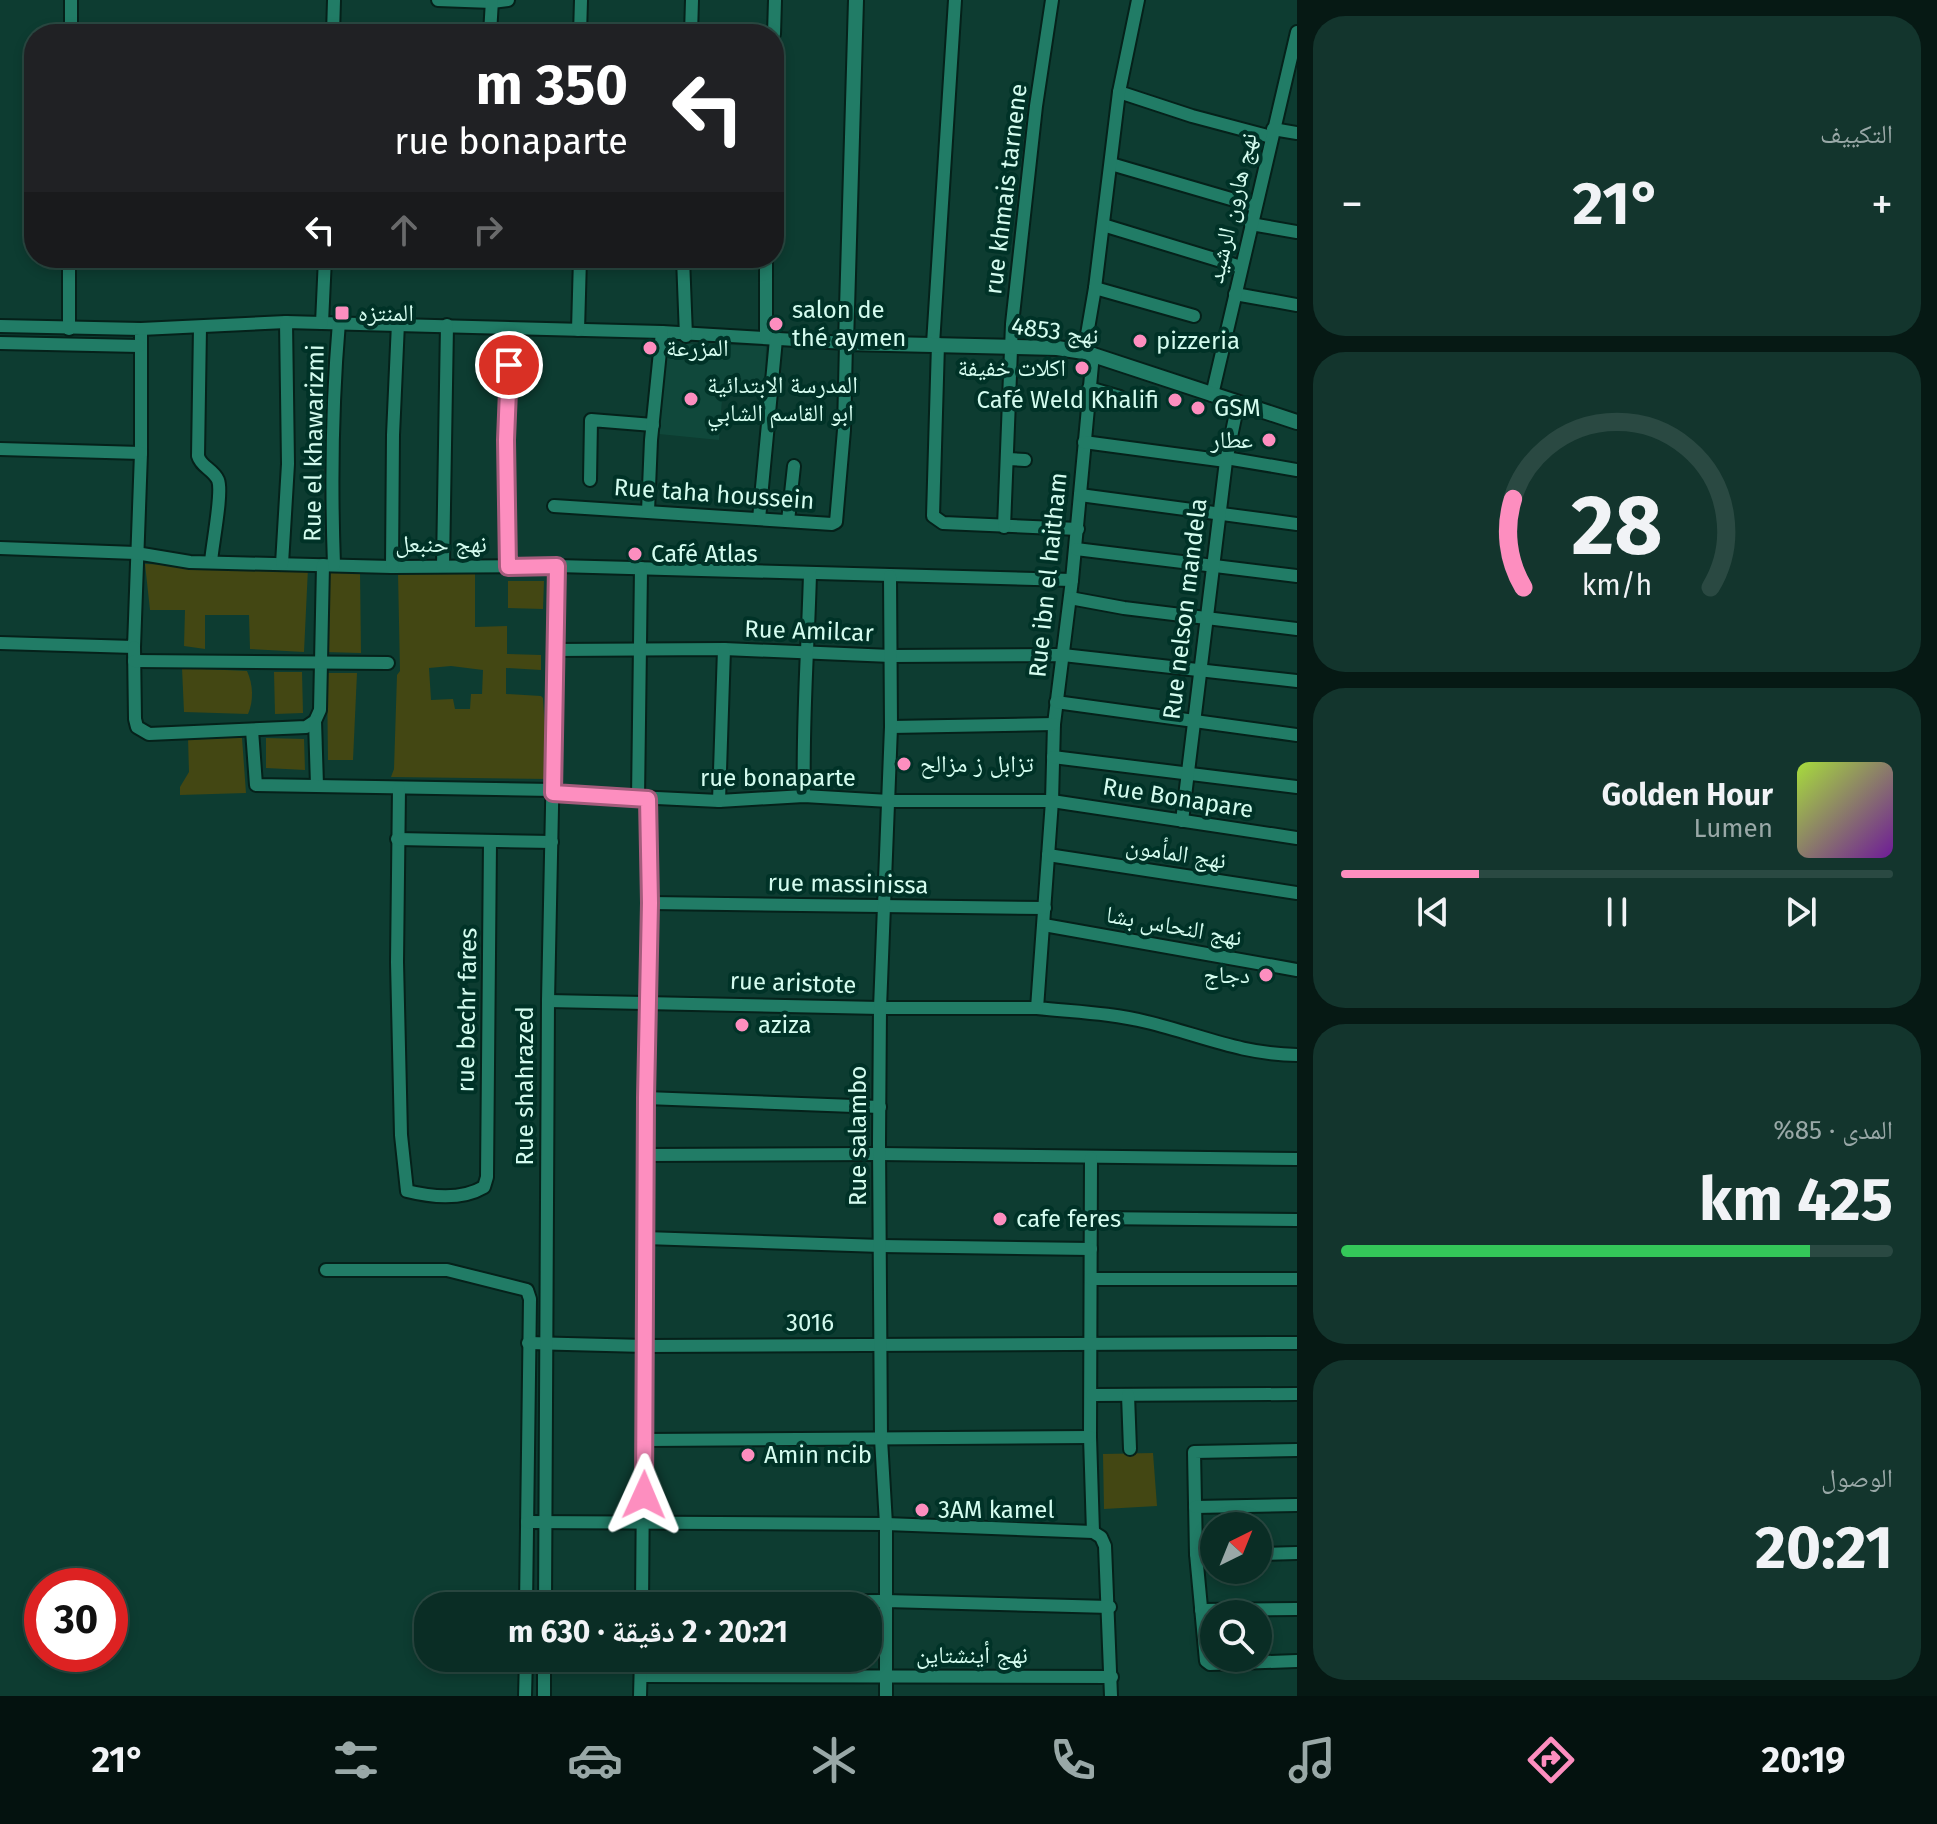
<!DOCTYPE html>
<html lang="ar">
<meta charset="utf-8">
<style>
:root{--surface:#0a2d25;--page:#13352d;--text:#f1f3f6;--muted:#99a8a7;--line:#2a4942;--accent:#fd8ebf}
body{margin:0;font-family:"Fira Sans","Noto Naskh Arabic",sans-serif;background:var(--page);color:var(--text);direction:rtl;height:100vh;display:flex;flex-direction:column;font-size:30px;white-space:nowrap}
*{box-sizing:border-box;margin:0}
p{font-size:26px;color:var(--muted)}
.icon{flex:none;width:44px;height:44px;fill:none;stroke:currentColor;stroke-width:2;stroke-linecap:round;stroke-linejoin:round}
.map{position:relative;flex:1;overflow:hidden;direction:ltr}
.drawer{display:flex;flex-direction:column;gap:16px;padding:16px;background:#061914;width:640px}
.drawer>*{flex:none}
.top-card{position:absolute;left:24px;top:24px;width:760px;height:244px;border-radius:32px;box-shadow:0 4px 12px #0003,0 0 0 2px var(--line);direction:rtl;background:#202124;color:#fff;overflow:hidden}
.needle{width:52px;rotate:43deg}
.controls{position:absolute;left:1200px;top:1512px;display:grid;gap:16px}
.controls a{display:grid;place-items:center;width:72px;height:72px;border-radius:50%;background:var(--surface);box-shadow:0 4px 12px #0003,0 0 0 2px var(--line);font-size:40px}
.speed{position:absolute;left:24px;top:1568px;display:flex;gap:16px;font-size:40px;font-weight:700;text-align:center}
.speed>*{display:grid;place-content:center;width:104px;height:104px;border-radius:50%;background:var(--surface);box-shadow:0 4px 12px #0003,0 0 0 2px var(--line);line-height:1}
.speed .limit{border:12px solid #d22;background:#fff;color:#111}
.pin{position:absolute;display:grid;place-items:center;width:68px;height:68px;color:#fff;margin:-34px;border:4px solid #fff;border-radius:50%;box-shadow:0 2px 8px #0007}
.me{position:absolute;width:88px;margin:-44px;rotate:1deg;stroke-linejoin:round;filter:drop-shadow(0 0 6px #0008)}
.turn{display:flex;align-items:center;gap:28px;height:168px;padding:0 24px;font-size:36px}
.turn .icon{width:104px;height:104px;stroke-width:2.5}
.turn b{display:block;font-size:56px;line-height:68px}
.lanes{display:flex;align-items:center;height:76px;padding:0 24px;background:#0003;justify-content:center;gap:40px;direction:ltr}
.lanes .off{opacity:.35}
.big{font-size:60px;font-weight:700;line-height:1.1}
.drawer .tile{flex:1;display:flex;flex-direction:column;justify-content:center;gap:12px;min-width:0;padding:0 28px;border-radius:32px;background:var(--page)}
.drawer .dial{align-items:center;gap:0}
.dial svg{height:208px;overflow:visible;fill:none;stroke:var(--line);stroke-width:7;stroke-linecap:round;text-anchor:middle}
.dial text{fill:var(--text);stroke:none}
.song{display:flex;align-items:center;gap:24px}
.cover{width:96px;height:96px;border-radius:12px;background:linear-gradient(135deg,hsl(80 70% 55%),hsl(280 70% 35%))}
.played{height:8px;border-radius:4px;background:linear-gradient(90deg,var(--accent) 25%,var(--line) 25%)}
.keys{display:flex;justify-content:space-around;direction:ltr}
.heat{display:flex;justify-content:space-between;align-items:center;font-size:44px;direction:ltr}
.charge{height:12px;border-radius:6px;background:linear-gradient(90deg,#34c759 85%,var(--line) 0)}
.trip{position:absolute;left:414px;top:1592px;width:468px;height:80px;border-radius:32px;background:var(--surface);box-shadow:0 4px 12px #0003,0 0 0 2px var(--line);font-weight:700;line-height:80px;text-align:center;direction:rtl}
.tab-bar{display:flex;height:128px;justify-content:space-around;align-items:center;background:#04120f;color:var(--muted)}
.tab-bar .icon{width:56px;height:56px}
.tab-bar .selected{color:var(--accent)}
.tab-bar b{font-size:36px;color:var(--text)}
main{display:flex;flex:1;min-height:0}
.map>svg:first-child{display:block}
.built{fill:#10483b}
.green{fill:#434713;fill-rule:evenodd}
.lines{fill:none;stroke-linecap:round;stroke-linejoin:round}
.minor-casing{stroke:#05211a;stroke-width:16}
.tertiary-casing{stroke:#05211a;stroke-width:18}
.minor{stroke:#217c66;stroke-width:12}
.tertiary{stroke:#217c66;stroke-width:14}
.route-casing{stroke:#a45c7c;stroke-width:20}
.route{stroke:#fd8ebf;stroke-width:14}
.poi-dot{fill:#fd8ebf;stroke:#003227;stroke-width:3}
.labels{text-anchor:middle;stroke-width:8;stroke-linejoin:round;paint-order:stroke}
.street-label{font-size:24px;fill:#d4fcef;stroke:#003227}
.poi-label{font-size:24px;fill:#d4fcef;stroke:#003227;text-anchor:start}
</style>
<main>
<section class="drawer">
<div class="tile"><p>التكييف</p>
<div class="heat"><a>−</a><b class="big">21°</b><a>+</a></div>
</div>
<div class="tile dial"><svg viewBox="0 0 100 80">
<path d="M14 69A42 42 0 1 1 86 69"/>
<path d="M14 69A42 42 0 0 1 10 35" stroke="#fd8ebf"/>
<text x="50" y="56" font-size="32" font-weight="700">28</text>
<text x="50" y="72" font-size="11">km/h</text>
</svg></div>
<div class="tile">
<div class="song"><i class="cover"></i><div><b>Golden Hour</b><p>Lumen</p></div></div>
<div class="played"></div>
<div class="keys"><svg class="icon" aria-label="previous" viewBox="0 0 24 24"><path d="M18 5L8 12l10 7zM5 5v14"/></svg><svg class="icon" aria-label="pause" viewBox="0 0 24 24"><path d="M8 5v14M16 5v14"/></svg><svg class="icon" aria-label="next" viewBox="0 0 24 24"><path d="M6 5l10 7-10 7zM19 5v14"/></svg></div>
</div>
<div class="tile"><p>المدى · 85%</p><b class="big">425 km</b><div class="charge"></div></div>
<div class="tile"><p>الوصول</p><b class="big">20:21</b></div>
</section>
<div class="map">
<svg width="1297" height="1696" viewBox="0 0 1297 1696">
<rect width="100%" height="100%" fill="#0d3c31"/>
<path class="built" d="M663,343L766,346L765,388L723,385L719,440L659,434Z"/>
<g class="green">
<path d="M145,564L308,568L304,652L250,649L249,615H205V649L184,646L185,610H150Z"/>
<path d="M327,570L360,572L361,653L325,652Z"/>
<path d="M398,573H475V627L507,626V654L541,655V670L506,668V694L541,696L543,698L548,779L391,777L394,769L397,675L400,671ZM451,666L483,670L482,694H471L470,709H455L453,699L431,700L429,668Z"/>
<path d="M508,581H544L543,609L508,608Z"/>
<path d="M182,668L247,671C253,684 254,700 248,714L184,712Z"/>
<path d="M274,672H302L303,713L275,714Z"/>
<path d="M327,673H357L353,760H328Z"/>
<path d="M188,738H242L246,793L180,795V787L189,772Z"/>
<path d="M266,738L304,739L305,770L266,768Z"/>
<path d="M1153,1453L1157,1506L1104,1509L1103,1454Z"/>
</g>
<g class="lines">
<defs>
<g id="minor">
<path d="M71,0V34"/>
<path d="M438,0L492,2L508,0"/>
<path d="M333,34L334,0"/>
<path d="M490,34L492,0"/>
<path d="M580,34L581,0"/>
<path d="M691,34L692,0"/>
<path d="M774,34L775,0"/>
<path d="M1119,92L1192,116L1271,137"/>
<path d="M1273,129L1297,133"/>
<path d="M1111,164L1255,206"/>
<path d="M1251,224L1297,232"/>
<path d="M1103,225L1241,267"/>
<path d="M69,258V329"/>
<path d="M325,258L322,323L662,332L846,343L844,430L836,522L832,524L554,506"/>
<path d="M683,258L686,336"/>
<path d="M1095,288L1194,316"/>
<path d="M1235,294L1297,305"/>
<path d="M0,326L141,329V453L134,647L0,643"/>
<path d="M200,327L198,456C201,467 213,469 218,480C223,492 212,546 211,562"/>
<path d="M141,329L286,322L322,323"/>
<path d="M578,330L580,258"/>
<path d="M766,338V258"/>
<path d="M0,343L139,346"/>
<path d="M933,344L955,0"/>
<path d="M938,344L933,516L943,523L1078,529"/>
<path d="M1084,352L1095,288L1119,92L1138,0"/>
<path d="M1093,354L1072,580L1054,724L1052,801L1037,1008C1074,1012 1111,1013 1147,1022C1201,1035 1240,1054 1297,1055"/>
<path d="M1089,388L1120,397"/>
<path d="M1212,395L1297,32"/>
<path d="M1084,442L1226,461"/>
<path d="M0,449L141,453"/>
<path d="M1226,458L1297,470"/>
<path d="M1008,459L1025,460"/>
<path d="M590,480L591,420L653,425"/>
<path d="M1080,495L1297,524"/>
<path d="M648,511L651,440L662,332"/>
<path d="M759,519L776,339"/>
<path d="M788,521L794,466"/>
<path d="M1004,527L1012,324L1036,106L1052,0"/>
<path d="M0,548L136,553L190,562L392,567L557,566L1072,580"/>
<path d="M1076,549L1297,576"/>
<path d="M282,564L288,464L286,322"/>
<path d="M334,565C331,483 332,403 339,322"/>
<path d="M443,566L447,325"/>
<path d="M392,567L393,435L398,323"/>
<path d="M508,567L506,440L510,329"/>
<path d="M1070,598L1124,608L1297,629"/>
<path d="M134,647L135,719L137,727L149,734L306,727L315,721L320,710L323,565"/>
<path d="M554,650L724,649L891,656L1063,655L1297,681"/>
<path d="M134,661L388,663"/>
<path d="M1056,702L1297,735"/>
<path d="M315,721L317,785"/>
<path d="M891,727L1054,724"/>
<path d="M252,730L256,785L553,790"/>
<path d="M1053,757L1297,787"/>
<path d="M399,788L397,962L401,1135L407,1191C431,1197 462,1200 484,1187L487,1177L490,842"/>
<path d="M553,793L719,801L804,796L889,801H1052L1297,838"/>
<path d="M804,796C802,722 808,648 810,574"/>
<path d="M638,798L641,568"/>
<path d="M719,801L724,649"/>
<path d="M1182,821L1226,461L1238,403"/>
<path d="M397,839L552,842"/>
<path d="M1048,855L1297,893"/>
<path d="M650,903L1045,908"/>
<path d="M1044,925L1297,970"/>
<path d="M548,1001L880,1008H1037"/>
<path d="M646,1098L880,1107"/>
<path d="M646,1155L880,1154L1297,1159"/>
<path d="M1091,1158L1090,1437L1093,1532"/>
<path d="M1091,1218L1297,1220"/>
<path d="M645,1238L881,1246L1091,1249"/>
<path d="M326,1270H447L527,1290L530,1299L526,1606"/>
<path d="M1091,1279H1297"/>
<path d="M528,1343L645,1346L1297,1343"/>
<path d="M1092,1395L1297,1394"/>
<path d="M1128,1395L1130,1449"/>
<path d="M645,1440L1090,1437"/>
<path d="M1297,1450L1194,1452L1196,1554L1206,1661L1210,1664L1297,1661"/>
<path d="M1195,1507L1297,1505"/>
<path d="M527,1522L886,1524L1093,1532L1101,1537L1105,1546L1111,1696"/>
<path d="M1196,1554H1214"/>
<path d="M1258,1554L1297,1553"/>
<path d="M642,1602L886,1601L1110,1607"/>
<path d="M545,1606L548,1001L557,566"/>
<path d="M642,1606L646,1098L650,903L648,799"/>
<path d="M1201,1610L1297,1609"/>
<path d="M641,1676L1112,1677"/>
<path d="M525,1696L526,1658"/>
<path d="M544,1696V1658"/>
<path d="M640,1696L641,1658"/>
<path d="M886,1696V1524L881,1439L879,1143L880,1008L891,727L890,576"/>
</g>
<path id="tertiary" d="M856,0L846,343L1057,348L1084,352L1297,422"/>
</defs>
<use href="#minor" class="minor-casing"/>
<use href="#tertiary" class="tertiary-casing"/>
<use href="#minor" class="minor"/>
<use href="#tertiary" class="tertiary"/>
</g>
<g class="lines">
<defs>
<path id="route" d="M509,365L506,440L508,567L557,566L553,793L648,799L650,903L646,1098L644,1495"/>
</defs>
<use href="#route" class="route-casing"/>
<use href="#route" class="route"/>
</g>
<g class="poi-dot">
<rect x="334" y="305" width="16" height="16" rx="4"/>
<circle cx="776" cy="324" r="8"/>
<circle cx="1140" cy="341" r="8"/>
<circle cx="650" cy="348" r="8"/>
<circle cx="1082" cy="368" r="8"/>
<circle cx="691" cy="399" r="8"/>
<circle cx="1175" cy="400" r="8"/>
<circle cx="1198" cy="408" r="8"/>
<circle cx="1269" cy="440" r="8"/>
<circle cx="635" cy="554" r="8"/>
<circle cx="904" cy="764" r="8"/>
<circle cx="1266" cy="975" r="8"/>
<circle cx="742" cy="1025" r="8"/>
<circle cx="1000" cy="1219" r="8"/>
<circle cx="748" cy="1455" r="8"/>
<circle cx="922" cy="1510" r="8"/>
</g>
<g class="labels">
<g class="street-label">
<text transform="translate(1006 189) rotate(-83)" y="8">rue khmais tarnene</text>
<text transform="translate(1232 208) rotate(-77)" y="8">نهج هارون الرشيد</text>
<text transform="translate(1055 331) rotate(7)" y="8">نهج 4853</text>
<text transform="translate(314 443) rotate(-89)" y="8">Rue el khawarizmi</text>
<text transform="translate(714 494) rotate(4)" y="8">Rue taha houssein</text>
<text x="441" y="552">نهج حنبعل</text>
<text transform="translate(1048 575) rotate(-84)" y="8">Rue ibn el haitham</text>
<text transform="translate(1185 609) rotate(-83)" y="8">Rue nelson mandela</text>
<text transform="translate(809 631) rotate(2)" y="8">Rue Amilcar</text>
<text x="778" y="786">rue bonaparte</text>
<text transform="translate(1178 798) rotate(9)" y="8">Rue Bonapare</text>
<text transform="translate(1176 853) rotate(9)" y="8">نهج المأمون</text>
<text transform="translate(848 884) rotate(1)" y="8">rue massinissa</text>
<text transform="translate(1174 926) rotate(10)" y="8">نهج النحاس بشا</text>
<text transform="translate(793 983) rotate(2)" y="8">rue aristote</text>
<text transform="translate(467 1010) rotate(-89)" y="8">rue bechr fares</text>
<text transform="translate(525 1086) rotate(-90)" y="8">Rue shahrazed</text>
<text transform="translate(858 1136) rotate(-90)" y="8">Rue salambo</text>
<text x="810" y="1331">3016</text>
<text x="972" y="1663">نهج أينشتاين</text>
</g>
<g class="poi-label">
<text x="792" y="318">salon de<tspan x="792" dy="28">thé aymen</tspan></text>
<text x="358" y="321">المنتزه</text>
<text x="1156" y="349">pizzeria</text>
<text x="666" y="356">المزرعة</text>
<text x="1066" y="376" text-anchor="end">اكلات خفيفة</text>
<text x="707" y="393">المدرسة الابتدائية<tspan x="707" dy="28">ابو القاسم الشابي</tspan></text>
<text x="1159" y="408" text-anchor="end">Café Weld Khalifi</text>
<text x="1214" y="416">GSM</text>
<text x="1253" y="448" text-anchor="end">عطار</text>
<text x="651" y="562">Café Atlas</text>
<text x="920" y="772">تزابل ز مزالح</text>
<text x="1250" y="983" text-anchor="end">دجاج</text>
<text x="758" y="1033">aziza</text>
<text x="1016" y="1227">cafe feres</text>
<text x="764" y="1463">Amin ncib</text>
<text x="938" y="1518">3AM kamel</text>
</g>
</g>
</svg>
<div class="controls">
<a><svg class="needle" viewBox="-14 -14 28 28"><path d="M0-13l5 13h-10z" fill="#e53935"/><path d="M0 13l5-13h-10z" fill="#99a8a7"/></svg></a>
<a><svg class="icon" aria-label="search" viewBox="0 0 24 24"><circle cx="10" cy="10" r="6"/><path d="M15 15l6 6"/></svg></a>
</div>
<div class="speed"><div class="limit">30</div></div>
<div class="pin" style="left:509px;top:365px;background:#d93025"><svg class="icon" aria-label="arrive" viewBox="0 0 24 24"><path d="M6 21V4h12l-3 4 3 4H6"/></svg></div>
<svg class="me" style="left:644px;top:1495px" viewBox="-20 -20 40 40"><path d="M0-17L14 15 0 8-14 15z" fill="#fd8ebf" stroke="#fff" stroke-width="4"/></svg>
<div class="trip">20:21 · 2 دقيقة · 630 m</div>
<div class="top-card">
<div class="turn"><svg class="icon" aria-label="left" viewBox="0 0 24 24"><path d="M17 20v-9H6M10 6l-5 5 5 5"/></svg><div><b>350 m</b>rue bonaparte</div></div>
<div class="lanes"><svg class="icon" aria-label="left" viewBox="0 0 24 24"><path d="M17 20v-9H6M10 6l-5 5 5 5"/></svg><svg class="icon off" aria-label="ahead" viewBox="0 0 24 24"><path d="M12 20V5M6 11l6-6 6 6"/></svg><svg class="icon off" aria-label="right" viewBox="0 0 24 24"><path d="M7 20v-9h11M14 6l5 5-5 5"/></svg></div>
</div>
</div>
</main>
<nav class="tab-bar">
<b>20:19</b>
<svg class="icon selected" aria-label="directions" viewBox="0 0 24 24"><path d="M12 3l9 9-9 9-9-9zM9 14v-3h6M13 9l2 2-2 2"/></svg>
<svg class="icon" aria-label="music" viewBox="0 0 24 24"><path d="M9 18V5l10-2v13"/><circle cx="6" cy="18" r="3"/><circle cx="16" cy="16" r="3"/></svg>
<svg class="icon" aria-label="phone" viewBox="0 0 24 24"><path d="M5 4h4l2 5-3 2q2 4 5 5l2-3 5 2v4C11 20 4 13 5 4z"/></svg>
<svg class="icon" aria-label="climate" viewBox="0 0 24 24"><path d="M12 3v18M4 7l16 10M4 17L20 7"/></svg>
<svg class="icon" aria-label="car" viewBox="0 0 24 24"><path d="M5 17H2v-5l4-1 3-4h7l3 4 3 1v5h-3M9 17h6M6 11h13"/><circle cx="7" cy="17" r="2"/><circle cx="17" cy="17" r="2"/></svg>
<svg class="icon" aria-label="filters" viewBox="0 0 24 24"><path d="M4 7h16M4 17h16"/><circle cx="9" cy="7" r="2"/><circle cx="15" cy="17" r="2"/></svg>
<b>21°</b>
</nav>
